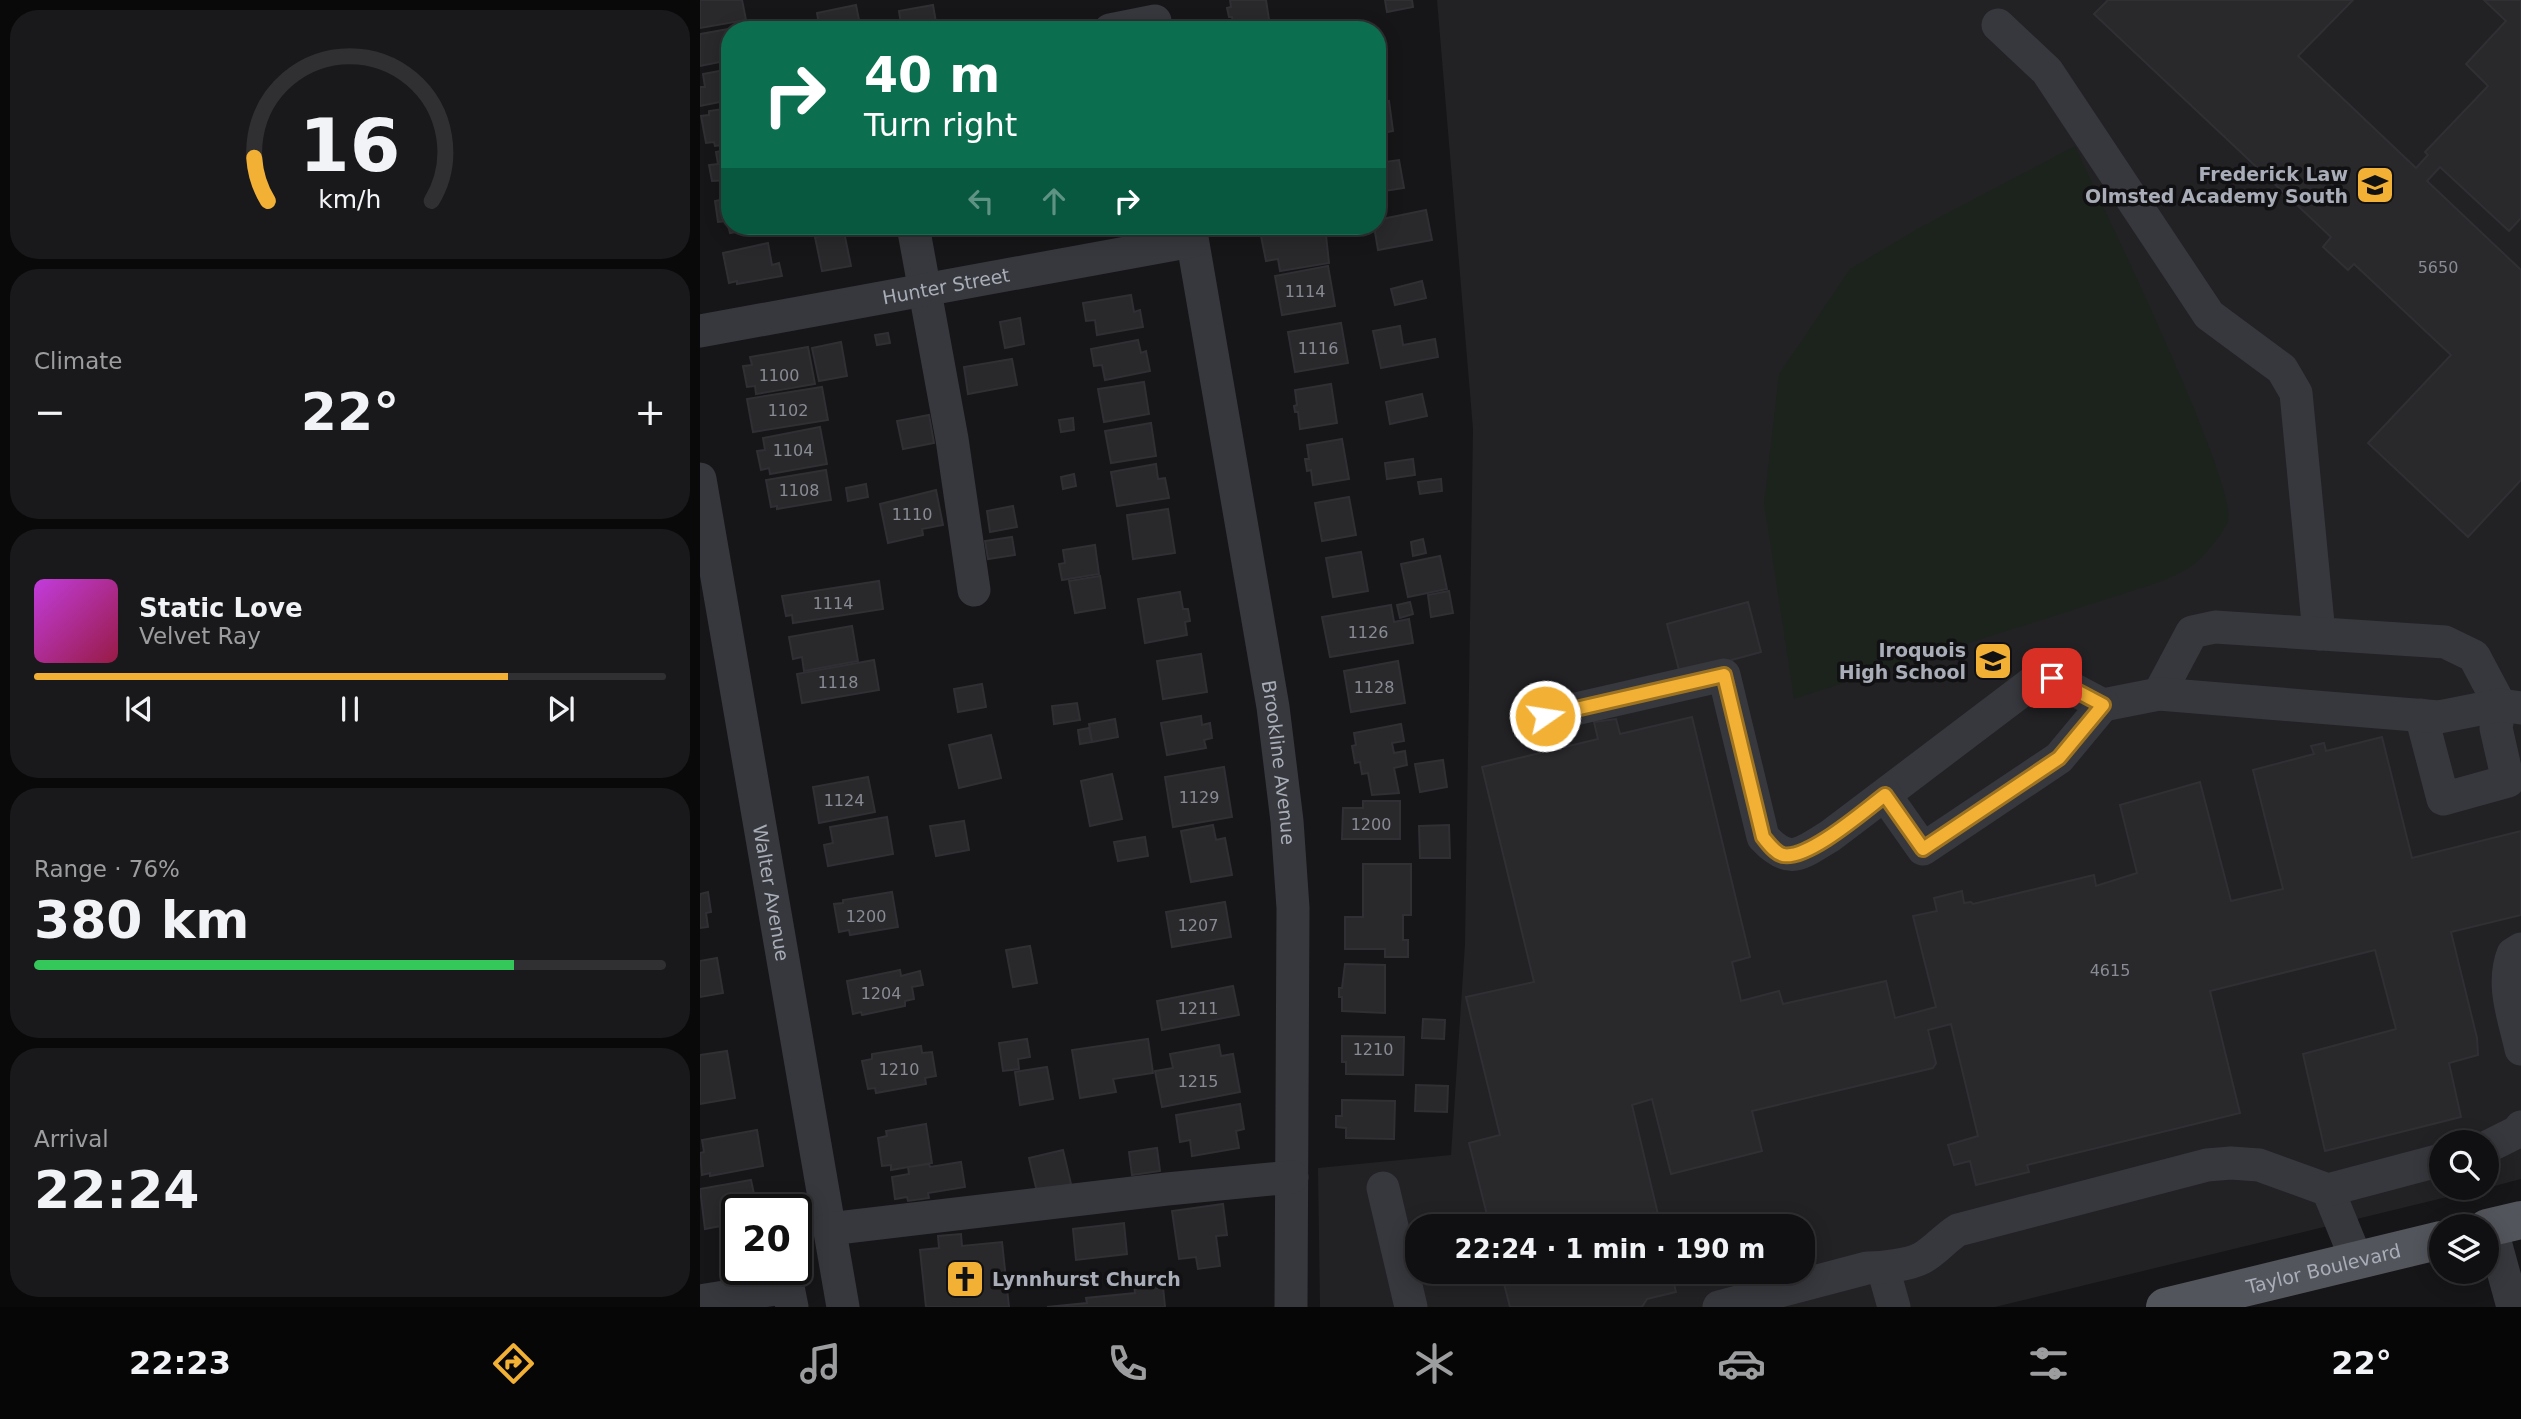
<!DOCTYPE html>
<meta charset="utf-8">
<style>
:root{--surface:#101012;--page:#19191b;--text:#f1f3f6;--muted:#9c9d9f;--line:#303032;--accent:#f2b134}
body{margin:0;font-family:"DejaVu Sans",sans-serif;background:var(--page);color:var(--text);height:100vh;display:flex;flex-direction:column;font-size:26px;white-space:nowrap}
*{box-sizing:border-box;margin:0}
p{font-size:23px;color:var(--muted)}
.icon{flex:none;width:38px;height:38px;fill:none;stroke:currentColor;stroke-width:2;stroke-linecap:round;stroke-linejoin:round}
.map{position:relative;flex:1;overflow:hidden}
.sheet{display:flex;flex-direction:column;gap:10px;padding:10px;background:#09090a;width:700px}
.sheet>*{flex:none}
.hud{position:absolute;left:21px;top:21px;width:665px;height:214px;border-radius:28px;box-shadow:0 4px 18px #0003,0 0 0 2px var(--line);background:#0b6e4f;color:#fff;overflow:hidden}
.controls{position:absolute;left:1729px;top:1130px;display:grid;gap:14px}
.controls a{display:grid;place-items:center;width:70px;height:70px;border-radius:50%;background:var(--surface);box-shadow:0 4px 18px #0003,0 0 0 2px var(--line);font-size:35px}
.speed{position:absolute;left:21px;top:1194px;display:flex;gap:14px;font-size:35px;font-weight:700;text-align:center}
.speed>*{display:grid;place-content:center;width:91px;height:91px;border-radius:50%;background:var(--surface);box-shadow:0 4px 18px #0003,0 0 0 2px var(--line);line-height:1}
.speed .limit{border:4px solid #111;border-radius:10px;background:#fff;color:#111}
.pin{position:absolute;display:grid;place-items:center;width:60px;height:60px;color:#fff;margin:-30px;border-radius:14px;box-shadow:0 4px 10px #0006}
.me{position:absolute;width:77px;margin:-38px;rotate:77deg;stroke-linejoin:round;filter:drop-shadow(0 0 5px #0008)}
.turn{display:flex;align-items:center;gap:24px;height:147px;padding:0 28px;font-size:32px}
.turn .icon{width:91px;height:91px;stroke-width:2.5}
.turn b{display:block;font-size:49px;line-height:60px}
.lanes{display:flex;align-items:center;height:66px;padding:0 28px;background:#0003;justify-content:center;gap:35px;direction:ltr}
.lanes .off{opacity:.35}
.big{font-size:52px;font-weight:600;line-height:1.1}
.sheet .card{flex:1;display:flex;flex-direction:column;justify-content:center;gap:10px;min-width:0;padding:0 24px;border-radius:28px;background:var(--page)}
.sheet .dial{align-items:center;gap:0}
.dial svg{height:182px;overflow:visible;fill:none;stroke:var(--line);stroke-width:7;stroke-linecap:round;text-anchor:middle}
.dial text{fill:var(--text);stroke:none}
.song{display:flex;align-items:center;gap:21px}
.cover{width:84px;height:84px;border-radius:10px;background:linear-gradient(135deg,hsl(290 70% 55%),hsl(340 70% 35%))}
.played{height:7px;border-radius:4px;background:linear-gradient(90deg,var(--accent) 75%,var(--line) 75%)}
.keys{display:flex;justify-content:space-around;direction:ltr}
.heat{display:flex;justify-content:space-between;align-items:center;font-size:38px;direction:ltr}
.charge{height:10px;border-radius:5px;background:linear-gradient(90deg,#34c759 76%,var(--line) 0)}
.trip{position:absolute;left:705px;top:1214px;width:410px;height:70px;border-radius:28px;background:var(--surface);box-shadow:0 4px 18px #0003,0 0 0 2px var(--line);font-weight:600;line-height:70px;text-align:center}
.tabs{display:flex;height:112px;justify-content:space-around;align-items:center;background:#060607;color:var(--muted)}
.tabs .icon{width:49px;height:49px}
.tabs .on{color:var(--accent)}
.tabs b{font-size:32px;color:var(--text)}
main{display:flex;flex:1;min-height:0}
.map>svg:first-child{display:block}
.built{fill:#222225;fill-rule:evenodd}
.green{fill:#1c231d}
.building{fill:#29292c;stroke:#303034;stroke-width:2}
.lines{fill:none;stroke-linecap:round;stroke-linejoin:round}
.minor{stroke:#37383d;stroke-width:33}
.major{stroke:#53555c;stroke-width:38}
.route-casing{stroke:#9d7322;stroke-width:18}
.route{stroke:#f2b134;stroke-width:12}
.labels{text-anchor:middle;stroke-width:7;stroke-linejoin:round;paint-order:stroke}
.number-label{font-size:16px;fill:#888b94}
.poi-label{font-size:19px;font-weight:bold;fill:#a8adb8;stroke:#111113;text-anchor:end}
.street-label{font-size:19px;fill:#a8adb8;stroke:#111113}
</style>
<main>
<section class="sheet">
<div class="card dial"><svg viewBox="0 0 100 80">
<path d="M14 69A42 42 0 1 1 86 69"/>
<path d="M14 69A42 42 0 0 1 8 50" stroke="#f2b134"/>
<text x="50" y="56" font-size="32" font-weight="700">16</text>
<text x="50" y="72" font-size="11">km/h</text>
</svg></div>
<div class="card"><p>Climate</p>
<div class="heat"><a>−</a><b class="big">22°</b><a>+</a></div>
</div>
<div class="card">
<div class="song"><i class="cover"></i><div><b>Static Love</b><p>Velvet Ray</p></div></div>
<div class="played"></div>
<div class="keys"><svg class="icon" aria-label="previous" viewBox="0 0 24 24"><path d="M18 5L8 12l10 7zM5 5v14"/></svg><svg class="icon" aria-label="pause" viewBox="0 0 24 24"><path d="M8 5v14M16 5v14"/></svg><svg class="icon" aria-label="next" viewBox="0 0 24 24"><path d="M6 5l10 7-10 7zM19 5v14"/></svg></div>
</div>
<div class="card"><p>Range · 76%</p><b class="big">380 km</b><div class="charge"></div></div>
<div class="card"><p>Arrival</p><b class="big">22:24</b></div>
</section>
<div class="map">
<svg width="1821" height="1307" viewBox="0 0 1821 1307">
<rect width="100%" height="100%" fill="#161618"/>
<path class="built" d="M737,0H1821V1179L1787,1188V1143H1741V1188H1784L1295,1307H620L618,1168L751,1155L765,944L773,429ZM718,1227H1102V1272H718Z"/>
<path class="green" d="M1375,146C1399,199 1539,485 1528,521C1524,533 1502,559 1491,567C1483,572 1472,576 1463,581L1094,699L1064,503L1079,374L1150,269L1219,228Z"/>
<g class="building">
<path d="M0,0H42L46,20L0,28Z"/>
<path d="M530,0H566L570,26L534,30L532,17H529L527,8L531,7Z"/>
<path d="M685,0H712L713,7L687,12Z"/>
<path d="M1408,0H1653L1598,56L1716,168L1728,155L1725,152L1788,86L1766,64L1806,21L1784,0H1821V218L1809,231L1740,167L1727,181L1821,270V480L1768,537L1668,443L1751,355L1654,264L1648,270L1623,247L1631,237L1394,14Z"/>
<path d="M156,5L161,30H120L117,13Z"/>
<path d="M233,5L237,28L202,30L199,11Z"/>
<path d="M51,25L52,30H30V60L0,66V34Z"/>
<path d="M30,69V100L0,106V87H5L3,74Z"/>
<path d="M689,101L693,131L677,134V103Z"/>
<path d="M30,108V144L15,146L14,142L6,143L1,116L9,115V111Z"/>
<path d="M30,149V180L12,181L9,165L18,164L16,152Z"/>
<path d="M699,160L704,188L677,192V163Z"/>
<path d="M30,198V226L66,227L30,233L27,221L18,222L15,201Z"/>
<path d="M726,210L732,240L678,250L674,226H677V220Z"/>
<path d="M276,226H308L309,230L278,236Z"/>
<path d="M571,226H625L629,263L580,271L578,259L566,261L561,236L573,234Z"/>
<path d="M144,232L151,266L122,271L115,237Z"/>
<path d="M68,243L72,265L79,263L82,276L37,284V281L29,283L23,253Z"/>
<path d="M628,266L635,306L582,315L575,276Z"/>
<path d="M722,281L726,298L695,305L691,289Z"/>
<path d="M431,295L434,312L440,310L443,327L397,335L395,320L386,321L383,303Z"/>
<path d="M320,318L324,344L305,348L300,322Z"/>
<path d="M641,323L648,363L595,372L588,332Z"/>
<path d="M700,326L703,345L735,339L738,357L681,368L673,331Z"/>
<path d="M188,333L190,343L177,345L175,335Z"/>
<path d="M438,340L441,353L446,351L450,371L405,380L402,365L394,366L391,349Z"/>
<path d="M141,342L147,376L119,381L112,348Z"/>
<path d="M108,347L115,384L56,394L55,386L47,387L43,366L52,365L50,357Z"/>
<path d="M312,359L317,385L268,394L264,367Z"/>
<path d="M444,382L449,414L404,422L398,389Z"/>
<path d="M631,384L637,423L600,429L598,412H595L594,406L597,405L595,390Z"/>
<path d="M122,387L128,420L53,432L47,399Z"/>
<path d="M722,394L727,416L690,424L686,402Z"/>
<path d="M229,415L234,443L203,449L197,421Z"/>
<path d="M373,418L374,430L361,432L359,420Z"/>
<path d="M451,423L456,456L411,463L405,431Z"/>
<path d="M120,427L127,464L70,474L69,468L61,470L57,451L65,450L63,438Z"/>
<path d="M642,439L649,479L613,485L611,470L607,471L605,459H609L607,445Z"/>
<path d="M713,459L715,475L687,479L685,463Z"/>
<path d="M456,464L458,479L465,478L469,498L417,506L411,472Z"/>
<path d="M126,470L131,500L77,509V506L71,507L66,480Z"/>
<path d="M374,474L376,486L363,489L361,477Z"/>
<path d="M741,479L742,491L720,494L718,482Z"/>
<path d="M166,484L168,497L148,501L146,488Z"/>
<path d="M236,490L243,525L222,529L223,535L188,543L180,504Z"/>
<path d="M649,497L656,535L622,541L615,503Z"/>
<path d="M313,506L317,527L290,532L287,511Z"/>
<path d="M468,509L475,553L433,559L427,515Z"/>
<path d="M312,537L315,555L288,559L285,541Z"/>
<path d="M723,539L726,553L713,556L711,542Z"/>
<path d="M395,545L399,574L362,580L359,564L365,563L363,550Z"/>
<path d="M661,552L668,591L633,597L626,558Z"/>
<path d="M740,556L747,589L708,597L701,564Z"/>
<path d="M400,576L405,608L375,613L369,581Z"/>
<path d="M179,581L183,609L93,623L92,615L86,616L82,596Z"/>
<path d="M749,591L753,613L731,617L728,595Z"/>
<path d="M480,592L483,609H488L490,621L485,622L487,635L445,643L438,599Z"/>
<path d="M710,602L713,614L700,618L697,605Z"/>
<path d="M1048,602L1061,652L980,674L967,624Z"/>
<path d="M691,605L694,622L709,619L713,643L630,657L622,617Z"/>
<path d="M152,626L158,661L104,671L102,657L93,659L89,637Z"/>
<path d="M501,654L507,692L463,699L457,661Z"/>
<path d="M174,660L179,690L102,703L97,674Z"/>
<path d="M698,661L705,703L651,712L644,671Z"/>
<path d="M282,684L286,707L258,712L254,689Z"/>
<path d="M377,703L380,720L354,724L352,706Z"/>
<path d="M501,716L502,725L510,723L512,738L504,740L506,748L467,755L461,723Z"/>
<path d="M992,717L1050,957L1032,962L1041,1001L1079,991L1083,1004L1186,981L1195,1018L1236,1007L1213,916L1237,911L1234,898L1262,891L1264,903L1271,902L1273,904L1394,875L1396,886L1437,873L1420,805L1500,782L1531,901L1583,889L1553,770L1614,754L1611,746L1624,743L1626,751L1682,737L1712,858L1821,831V915L1751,932L1777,1038L1778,1055L1749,1063L1761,1117L1625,1151L1603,1054L1696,1029L1675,950L1510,991L1540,1113L1327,1165L1329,1172L1276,1185L1270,1161L1254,1165L1248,1145L1278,1136L1251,1024L1228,1030L1236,1063L1233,1068L1052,1111L1062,1151L971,1174L952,1099L932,1105L961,1227H790L769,1143L800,1135L766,997L834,982L782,767L898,739L894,722L916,719L920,734Z"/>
<path d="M415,719L418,737L392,742L389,724Z"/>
<path d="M701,724L704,741L692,743L694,753L705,751L707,765L694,768L699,793L672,795L668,773L662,774L660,762L655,763L652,746L656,745L654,733Z"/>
<path d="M389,728L392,742L380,744L378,730Z"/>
<path d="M291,735L301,778L259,788L249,745Z"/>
<path d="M743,760L747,787L720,792L715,764Z"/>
<path d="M524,767L532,817L473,827L465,777Z"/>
<path d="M412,774L422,819L390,826L381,781Z"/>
<path d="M168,777L175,812L119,823L113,787Z"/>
<path d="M663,801H700V839H642L643,808H663Z"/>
<path d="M187,817L193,854L128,866L124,845L133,843L130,827Z"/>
<path d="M264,821L269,850L236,856L230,826Z"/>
<path d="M513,825L516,840L525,838L532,875L491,882L481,831Z"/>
<path d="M749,825L750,858H720L719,826Z"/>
<path d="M445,837L448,856L418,861L414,842Z"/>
<path d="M663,864H711V915H703V940H708V957H685V949H645V917H663Z"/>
<path d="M8,892L11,912L6,913L8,927L0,928V894Z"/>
<path d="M192,892L198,927L150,935L149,930L139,932L134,904L143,903V900Z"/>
<path d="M525,902L531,937L472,947L466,912Z"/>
<path d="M330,946L337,983L313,987L306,950Z"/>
<path d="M17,958L23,993L0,997V961Z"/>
<path d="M645,964L685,965V1013L642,1011V997H639V988H642Z"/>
<path d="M200,970L201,976L220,971L223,985L212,987L214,999L205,1001V1006L162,1015L161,1012L153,1014L147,981Z"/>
<path d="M533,986L539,1015L462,1030L457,1001Z"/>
<path d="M723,1019L745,1020L744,1039L722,1038Z"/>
<path d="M642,1036L704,1037L703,1075L646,1074V1062H642Z"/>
<path d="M327,1039L330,1057L318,1059L319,1069L303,1071L299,1043Z"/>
<path d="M448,1039L453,1073L413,1079L416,1092L380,1098L372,1050Z"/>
<path d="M519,1045L521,1056L533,1054L540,1092L462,1107L455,1071L473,1068L470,1054Z"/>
<path d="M221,1046L222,1053L232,1052L236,1076L225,1078L226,1084L176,1093L175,1088L168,1089L162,1061L172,1059V1054Z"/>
<path d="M27,1051L35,1098L0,1104V1055Z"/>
<path d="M347,1067L353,1099L320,1105L315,1072Z"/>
<path d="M716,1085L748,1086L747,1112L715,1111Z"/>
<path d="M642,1100L695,1101L694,1139L646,1138V1128L636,1127V1116H642Z"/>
<path d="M540,1104L544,1129L536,1131L539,1148L492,1156L490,1140L480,1142L476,1115Z"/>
<path d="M226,1124L232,1163L191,1170V1165L182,1166L178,1138L187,1136L186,1131Z"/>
<path d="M57,1130L63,1166L10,1176V1173L2,1175L0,1153L4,1152L2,1140Z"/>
<path d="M457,1148L460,1171L432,1175L429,1152Z"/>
<path d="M363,1150L371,1184L337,1192L329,1158Z"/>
<path d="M261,1162L265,1187L228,1193L229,1198L208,1201L207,1197L195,1199L192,1177L209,1174L208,1167L229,1164L230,1167Z"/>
<path d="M51,1180L54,1194L64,1193L67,1209H37V1223L5,1229L0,1189Z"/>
<path d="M523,1204L527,1235L516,1236L520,1266L498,1269L496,1257L479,1259L472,1211Z"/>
<path d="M424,1223L427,1254L376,1260L373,1229Z"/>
<path d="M261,1234L262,1246L302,1242L309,1307H226L220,1250L239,1248L238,1236Z"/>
<path d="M801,1272H971L976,1292L947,1299L942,1307H810Z"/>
<path d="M455,1273L457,1288L463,1287L465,1307H347L387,1303L386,1298L435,1293L433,1276Z"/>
</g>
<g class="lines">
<g class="minor">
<path d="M1298,25L1347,71L1509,315L1582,369L1596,393L1619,634"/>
<path d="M410,30L455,21"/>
<path d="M213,226L252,439L274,590"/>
<path id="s1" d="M490,226L573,707L587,821L593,908L591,1307"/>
<path id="s2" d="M0,331L492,241"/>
<path id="s3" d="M0,479L143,1307"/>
<path d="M1459,694L1492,632L1515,627L1745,642L1774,656L1800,705L1796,728L1808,781L1743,799L1721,715"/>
<path d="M845,716L1024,675L1063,837C1090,866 1100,854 1130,836L1336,680L1352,678L1403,705L1459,694L1739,717L1800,705L1821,708"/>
<path d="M1185,795L1223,849L1359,758L1403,705"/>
<path d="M1821,949L1813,954C1801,985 1814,1017 1821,1049"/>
<path d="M1787,1147L1817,1132L1821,1127"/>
<path d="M683,1188L711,1307"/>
<path d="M1628,1190L1657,1261"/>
<path d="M1791,1227L1813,1307"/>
<path d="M129,1229L467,1189L592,1177"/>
<path d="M1183,1268L1194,1307"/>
<path d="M0,1301L88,1287L92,1307"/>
<path d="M1019,1307L1167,1268C1182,1268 1209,1265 1222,1258C1235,1251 1245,1238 1258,1230L1507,1165L1531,1163L1559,1165L1628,1190L1741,1160"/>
</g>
<g class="major">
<path d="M1787,1228L1821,1220"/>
<path id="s4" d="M1465,1307L1741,1240"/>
</g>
</g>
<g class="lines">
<defs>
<path id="route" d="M845,716L1024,675L1063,837C1068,843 1075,853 1083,855C1108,860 1165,810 1185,795L1223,849L1359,758L1403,705L1352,678"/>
</defs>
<use href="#route" class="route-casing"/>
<use href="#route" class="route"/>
</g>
<defs>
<symbol id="school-square" viewBox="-11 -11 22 22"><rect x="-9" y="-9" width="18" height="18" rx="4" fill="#f2b134" stroke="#111113"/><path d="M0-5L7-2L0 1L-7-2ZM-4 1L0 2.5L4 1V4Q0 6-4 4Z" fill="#111"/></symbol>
<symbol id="church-square" viewBox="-11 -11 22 22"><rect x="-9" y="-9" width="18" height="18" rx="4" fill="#f2b134" stroke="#111113"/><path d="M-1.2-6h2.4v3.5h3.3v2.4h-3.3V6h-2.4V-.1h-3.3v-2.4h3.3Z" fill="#111"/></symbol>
</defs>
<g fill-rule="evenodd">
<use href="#school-square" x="1653" y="163" width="44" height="44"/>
<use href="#school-square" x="1271" y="639" width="44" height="44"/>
<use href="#church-square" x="243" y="1257" width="44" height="44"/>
</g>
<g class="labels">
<g class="number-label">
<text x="1738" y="273">5650</text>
<text x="605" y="297">1114</text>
<text x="618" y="354">1116</text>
<text x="79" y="381">1100</text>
<text x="88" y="416">1102</text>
<text x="93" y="456">1104</text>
<text x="99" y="496">1108</text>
<text x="212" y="520">1110</text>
<text x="133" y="609">1114</text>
<text x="668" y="638">1126</text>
<text x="138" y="688">1118</text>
<text x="674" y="693">1128</text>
<text x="499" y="803">1129</text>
<text x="144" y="806">1124</text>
<text x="671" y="830">1200</text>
<text x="166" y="922">1200</text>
<text x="498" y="931">1207</text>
<text x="1410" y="976">4615</text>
<text x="181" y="999">1204</text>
<text x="498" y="1014">1211</text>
<text x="673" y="1055">1210</text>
<text x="199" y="1075">1210</text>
<text x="498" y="1087">1215</text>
</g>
<g class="poi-label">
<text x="1648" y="181">Frederick Law<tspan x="1648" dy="22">Olmsted Academy South</tspan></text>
<text x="1266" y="657">Iroquois<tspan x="1266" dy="22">High School</tspan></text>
<text x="292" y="1286" text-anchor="start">Lynnhurst Church</text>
</g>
<g class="street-label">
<text dy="7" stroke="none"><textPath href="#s2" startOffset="250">Hunter Street</textPath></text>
<text dy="7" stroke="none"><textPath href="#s1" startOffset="544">Brookline Avenue</textPath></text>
<text dy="7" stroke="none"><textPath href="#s3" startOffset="420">Walter Avenue</textPath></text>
<text dy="7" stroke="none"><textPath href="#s4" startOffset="163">Taylor Boulevard</textPath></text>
</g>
</g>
</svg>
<div class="controls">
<a><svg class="icon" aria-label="search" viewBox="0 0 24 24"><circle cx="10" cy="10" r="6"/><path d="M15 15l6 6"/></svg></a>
<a><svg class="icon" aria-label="layers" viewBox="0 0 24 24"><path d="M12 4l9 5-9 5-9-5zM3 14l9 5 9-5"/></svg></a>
</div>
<div class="speed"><div class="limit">20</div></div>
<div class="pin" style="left:1352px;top:678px;background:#d93025"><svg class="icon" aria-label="arrive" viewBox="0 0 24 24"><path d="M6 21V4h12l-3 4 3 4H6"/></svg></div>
<svg class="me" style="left:845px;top:716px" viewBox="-20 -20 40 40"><circle r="17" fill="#f2b134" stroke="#fff" stroke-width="3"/><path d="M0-11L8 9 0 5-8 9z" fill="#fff"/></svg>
<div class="trip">22:24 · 1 min · 190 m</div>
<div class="hud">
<div class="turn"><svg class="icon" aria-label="right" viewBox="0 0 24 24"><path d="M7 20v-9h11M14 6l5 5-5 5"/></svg><div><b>40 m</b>Turn right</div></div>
<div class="lanes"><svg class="icon off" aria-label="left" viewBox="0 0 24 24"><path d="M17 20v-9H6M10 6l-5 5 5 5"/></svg><svg class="icon off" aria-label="ahead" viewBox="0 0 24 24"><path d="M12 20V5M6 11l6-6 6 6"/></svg><svg class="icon" aria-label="right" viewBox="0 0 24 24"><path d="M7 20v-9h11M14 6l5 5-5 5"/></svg></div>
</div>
</div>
</main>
<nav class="tabs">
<b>22:23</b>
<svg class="icon on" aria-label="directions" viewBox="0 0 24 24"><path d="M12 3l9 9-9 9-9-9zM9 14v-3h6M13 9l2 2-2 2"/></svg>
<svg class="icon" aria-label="music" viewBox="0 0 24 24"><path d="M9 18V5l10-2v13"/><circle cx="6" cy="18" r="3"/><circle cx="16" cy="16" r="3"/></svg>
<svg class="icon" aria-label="phone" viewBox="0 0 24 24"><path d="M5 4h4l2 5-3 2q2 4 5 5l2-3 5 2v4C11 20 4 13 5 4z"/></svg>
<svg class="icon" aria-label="climate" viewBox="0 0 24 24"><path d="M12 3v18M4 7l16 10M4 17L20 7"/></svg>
<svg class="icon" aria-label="car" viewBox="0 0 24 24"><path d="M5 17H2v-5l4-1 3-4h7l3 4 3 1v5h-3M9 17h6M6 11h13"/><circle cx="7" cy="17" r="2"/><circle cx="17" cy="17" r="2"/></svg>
<svg class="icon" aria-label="filters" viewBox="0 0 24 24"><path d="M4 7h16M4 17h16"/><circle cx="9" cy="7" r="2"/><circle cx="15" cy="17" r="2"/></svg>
<b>22°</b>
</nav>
